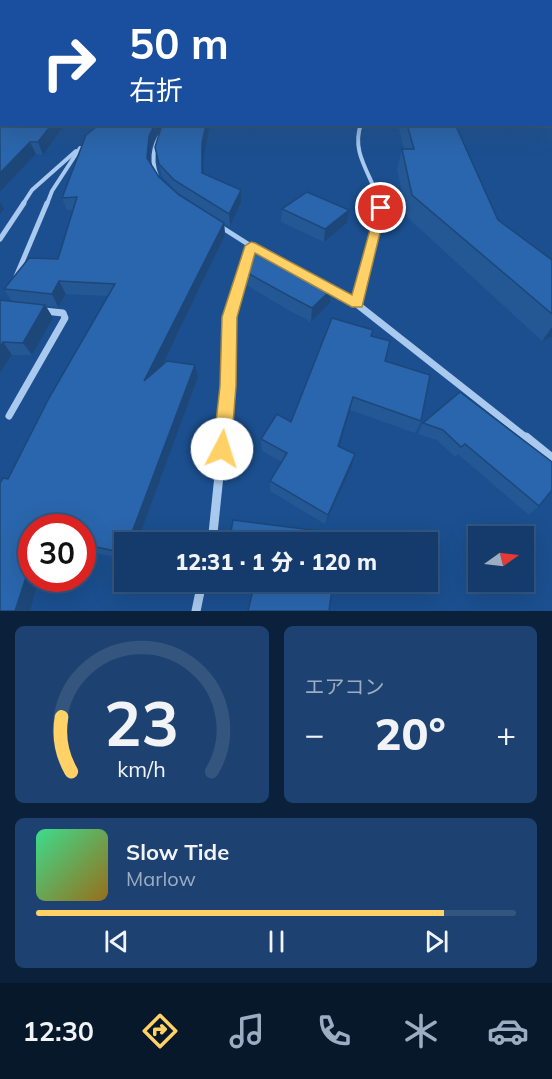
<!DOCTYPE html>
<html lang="ja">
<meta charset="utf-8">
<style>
:root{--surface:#143b6b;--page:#1d4271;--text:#f1f3f6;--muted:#9dadc1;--line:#33557e;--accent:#ffd166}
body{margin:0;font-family:Mulish,"Noto Sans JP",sans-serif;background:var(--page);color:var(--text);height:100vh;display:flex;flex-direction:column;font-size:22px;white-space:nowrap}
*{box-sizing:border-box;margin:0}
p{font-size:20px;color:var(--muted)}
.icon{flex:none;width:33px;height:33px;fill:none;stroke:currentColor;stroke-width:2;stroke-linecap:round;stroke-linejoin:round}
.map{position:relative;height:611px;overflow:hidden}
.panel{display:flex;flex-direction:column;gap:15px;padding:15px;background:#0b203b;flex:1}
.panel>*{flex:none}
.guide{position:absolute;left:0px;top:0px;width:552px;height:126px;box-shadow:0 6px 24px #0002,0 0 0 2px var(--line);background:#1a4fa0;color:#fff;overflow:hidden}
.needle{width:39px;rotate:76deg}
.fabs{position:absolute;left:468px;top:526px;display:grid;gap:12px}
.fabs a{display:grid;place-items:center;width:66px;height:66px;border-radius:0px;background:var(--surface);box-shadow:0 6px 24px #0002,0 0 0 2px var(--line);font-size:30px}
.speed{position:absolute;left:18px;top:514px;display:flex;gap:12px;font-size:30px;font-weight:700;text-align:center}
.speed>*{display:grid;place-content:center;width:78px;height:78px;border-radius:50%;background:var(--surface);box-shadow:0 6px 24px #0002,0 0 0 2px var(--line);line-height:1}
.speed .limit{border:9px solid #d22;background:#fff;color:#111}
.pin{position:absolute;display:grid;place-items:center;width:51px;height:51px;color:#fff;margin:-26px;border:3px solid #fff;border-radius:50%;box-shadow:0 2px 6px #0007}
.me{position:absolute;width:66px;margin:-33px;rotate:5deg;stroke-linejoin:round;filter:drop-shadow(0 0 4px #0008)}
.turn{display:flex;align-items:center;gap:21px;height:126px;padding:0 30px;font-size:27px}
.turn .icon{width:78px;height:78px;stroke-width:2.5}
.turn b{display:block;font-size:42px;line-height:51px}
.big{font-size:45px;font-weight:800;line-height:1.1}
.panel .card{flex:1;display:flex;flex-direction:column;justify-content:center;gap:9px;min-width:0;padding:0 21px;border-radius:9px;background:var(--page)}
.panel .dial{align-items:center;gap:0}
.dial svg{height:156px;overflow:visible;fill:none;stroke:var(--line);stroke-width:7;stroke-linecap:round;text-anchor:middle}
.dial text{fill:var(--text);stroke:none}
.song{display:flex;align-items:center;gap:18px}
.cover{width:72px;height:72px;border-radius:9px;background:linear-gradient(135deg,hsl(150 70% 55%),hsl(40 70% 35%))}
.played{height:6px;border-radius:3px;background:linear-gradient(90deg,var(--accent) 85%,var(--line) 85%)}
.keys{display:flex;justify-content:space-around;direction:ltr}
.heat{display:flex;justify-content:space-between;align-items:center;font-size:33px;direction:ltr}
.panel .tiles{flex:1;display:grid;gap:15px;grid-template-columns:1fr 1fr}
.card:last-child{grid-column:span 2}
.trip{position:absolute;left:114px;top:532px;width:324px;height:60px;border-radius:0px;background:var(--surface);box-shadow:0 6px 24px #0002,0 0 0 2px var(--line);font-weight:800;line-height:60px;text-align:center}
.tabs{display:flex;height:96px;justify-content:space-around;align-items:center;background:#08182b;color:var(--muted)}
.tabs .icon{width:42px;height:42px}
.tabs .selected{color:var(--accent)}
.tabs b{font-size:27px;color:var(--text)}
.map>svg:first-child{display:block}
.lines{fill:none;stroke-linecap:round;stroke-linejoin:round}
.minor-far3{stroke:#a9c9ee;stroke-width:4}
.minor-far2{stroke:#a9c9ee;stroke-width:5}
.minor-far1{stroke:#a9c9ee;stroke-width:7}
.minor{stroke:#a9c9ee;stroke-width:9}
.wall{fill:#245895}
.shaded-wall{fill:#1d4779}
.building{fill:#2a66ad;stroke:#1d4779;stroke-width:1.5}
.route{fill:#ffd166;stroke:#a68842;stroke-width:1.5}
</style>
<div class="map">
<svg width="552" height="611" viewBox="0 0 552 611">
<rect width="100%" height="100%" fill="#1b4f8f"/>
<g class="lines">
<g class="minor-far3">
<path d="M361,124C350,154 373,176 380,204"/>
<path d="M157,176C149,156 155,140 168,124"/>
<path d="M23,204L32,190L76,151"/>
<path d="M47,204L52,191L80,148"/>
</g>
<g class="minor-far2">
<path d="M218,225L251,246L360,306"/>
<path d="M0,239L24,203"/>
<path d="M15,279L47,203"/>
<path d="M357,304L378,224L379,203"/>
<path d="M233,306L251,246"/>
</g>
<g class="minor-far1">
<path d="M358,305L528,439"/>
<path d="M9,416L65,318L63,313L44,311"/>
<path d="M223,439L228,386L230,317L234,305"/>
</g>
<g class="minor">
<path d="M526,437L552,458"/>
<path d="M212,543L223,437"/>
<path d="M196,611L202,582"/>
</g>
</g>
<g class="wall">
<path d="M0,65H2V103L0,102Z"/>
<path d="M65,124L43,155L36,154L0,192V128Z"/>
<path d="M163,124L151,147L150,163L159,177L179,195L224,223L225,235L162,366L198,377L137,543H124V559L82,550V528H32L39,579L30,611H0L8,479L108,296L66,294L58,307L46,306L53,318L32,355H12L0,373V300L12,301L4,289L58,259L73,210H67L62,198L94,129Z"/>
<path d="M398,124H473L456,128L498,220L552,260V337L542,341L407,217L397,169L402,149H404Z"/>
<path d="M155,147L204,154L203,174L241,190V202L230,227L177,192L162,176Z"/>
<path d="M282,209L347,223L324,242L281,222Z"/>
<path d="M244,271L331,290L330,303L311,322L288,310L245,284Z"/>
<path d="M373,330L372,336L385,361L421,421L415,433L350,410L339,446L355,454L352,466L325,524L270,491V481L282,462L262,451L261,439L291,422Z"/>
<path d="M460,392L539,506L529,515L458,454L455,457L437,440L418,434L423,423Z"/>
</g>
<g class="shaded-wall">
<path d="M552,91V108H550V92Z"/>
<path d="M52,124H65L43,155L38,142Z"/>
<path d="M92,124H106L95,132Z"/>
<path d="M155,124H163L151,147L150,169L147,158L149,136Z"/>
<path d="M206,124H210L204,154L203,185L202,173V143Z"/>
<path d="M445,124H473L444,131Z"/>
<path d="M30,142L36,154L0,192V173Z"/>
<path d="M241,190V202L230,227L229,214Z"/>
<path d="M0,202L4,209L0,214Z"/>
<path d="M349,210L347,223L324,242L325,229Z"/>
<path d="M224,223L225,235L149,393L144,381Z"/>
<path d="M59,281L66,294L58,307L52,294Z"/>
<path d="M331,290L330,303L311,322L312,308Z"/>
<path d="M45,305L53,318L32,355L23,343Z"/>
<path d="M552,327V337L542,341Z"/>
<path d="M3,342L12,355L0,373V347Z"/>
<path d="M195,365L198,377L137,543H128Z"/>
<path d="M353,397L350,410L336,457L338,446Z"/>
<path d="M355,454L352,466L325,524L328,515Z"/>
<path d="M32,559V579H39L30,611H15Z"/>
</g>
<g class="building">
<rect x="0" y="65" width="2" height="28"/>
<path d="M550,65H552V91L550,92Z"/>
<path d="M5,124H52L38,142H30L0,173V128Z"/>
<path d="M100,124H155L149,136L147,158L159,177L179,195L224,223L144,381L167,361L195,365L128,543H124V553L82,544V528H32V559L15,611H0V483L3,478L8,479L49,398L115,284L59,281L52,294L4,289L29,258L58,259L77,197L62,198L86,135Z"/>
<path d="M163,124H206L202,143V173L241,190L229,214L174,180L159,164L155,147L161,128Z"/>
<path d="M407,124H455L498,220L552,260V314L412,195L402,149H414Z"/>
<path d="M307,192L349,210L325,229L282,209Z"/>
<path d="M251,248L304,276L331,290L312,308L289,296L244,271Z"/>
<path d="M0,300L45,305L23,343L3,342L0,347Z"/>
<path d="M332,318L373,330L371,336L390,341L385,361L430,375L421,421L353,397L338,446L355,454L328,515L270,481L287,453L261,439L277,414L291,422Z"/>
<path d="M460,392L552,462V490L539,506L465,444L461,447L443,430L423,423Z"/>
<path d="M233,520L320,531L317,537L337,543H229Z"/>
<path d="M255,582H333L329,611H248Z"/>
</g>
<linearGradient id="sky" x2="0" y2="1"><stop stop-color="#0f2b4f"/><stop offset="0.43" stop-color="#39639b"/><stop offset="1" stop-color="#39639b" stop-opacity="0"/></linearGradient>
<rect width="552" height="150" fill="url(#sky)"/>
<path class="route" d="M381,205L386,208L362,307H352L255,253L237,317L236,386L231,449L229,455L222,457L216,455L213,449L220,386L222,317L245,246L251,242L255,243L352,295L376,208Z"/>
</svg>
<div class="fabs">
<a><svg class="needle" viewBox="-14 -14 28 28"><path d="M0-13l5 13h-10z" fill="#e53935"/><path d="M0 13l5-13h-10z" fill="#9dadc1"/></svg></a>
</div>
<div class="speed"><div class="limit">30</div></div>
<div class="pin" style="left:381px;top:208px;background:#d93025"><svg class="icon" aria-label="arrive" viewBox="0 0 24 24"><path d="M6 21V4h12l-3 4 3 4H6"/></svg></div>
<svg class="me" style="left:222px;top:449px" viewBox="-20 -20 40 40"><circle r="19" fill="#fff"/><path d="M0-13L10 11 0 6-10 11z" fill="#ffd166"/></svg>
<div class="trip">12:31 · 1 分 · 120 m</div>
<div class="guide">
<div class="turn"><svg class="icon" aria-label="right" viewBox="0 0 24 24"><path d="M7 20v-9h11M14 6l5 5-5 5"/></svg><div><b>50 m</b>右折</div></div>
</div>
</div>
<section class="panel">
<div class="tiles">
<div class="card dial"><svg viewBox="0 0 100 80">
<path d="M14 69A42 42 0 1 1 86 69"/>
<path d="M14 69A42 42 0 0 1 9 41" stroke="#ffd166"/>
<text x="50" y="56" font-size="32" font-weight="700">23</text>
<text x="50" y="72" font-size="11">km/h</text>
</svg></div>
<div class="card"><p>エアコン</p>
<div class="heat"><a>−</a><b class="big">20°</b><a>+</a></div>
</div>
<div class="card">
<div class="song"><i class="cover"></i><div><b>Slow Tide</b><p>Marlow</p></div></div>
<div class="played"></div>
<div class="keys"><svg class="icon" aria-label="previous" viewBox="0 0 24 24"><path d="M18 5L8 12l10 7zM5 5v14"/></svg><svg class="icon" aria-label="pause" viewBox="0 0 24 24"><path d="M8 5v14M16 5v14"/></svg><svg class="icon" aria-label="next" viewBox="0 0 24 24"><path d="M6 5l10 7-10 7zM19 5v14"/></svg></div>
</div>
</div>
</section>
<nav class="tabs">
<b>12:30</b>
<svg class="icon selected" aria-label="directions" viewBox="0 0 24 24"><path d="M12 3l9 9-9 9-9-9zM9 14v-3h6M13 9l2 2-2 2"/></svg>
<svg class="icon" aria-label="music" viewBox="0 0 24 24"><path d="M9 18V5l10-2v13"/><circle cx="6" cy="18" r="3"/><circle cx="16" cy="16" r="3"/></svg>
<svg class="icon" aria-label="phone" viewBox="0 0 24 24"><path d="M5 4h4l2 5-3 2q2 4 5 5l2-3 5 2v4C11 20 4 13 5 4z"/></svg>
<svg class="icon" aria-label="climate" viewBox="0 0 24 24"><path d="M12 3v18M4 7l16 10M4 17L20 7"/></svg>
<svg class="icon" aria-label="car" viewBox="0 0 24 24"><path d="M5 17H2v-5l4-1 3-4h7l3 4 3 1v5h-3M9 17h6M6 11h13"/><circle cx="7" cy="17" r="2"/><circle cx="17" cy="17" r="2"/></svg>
</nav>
